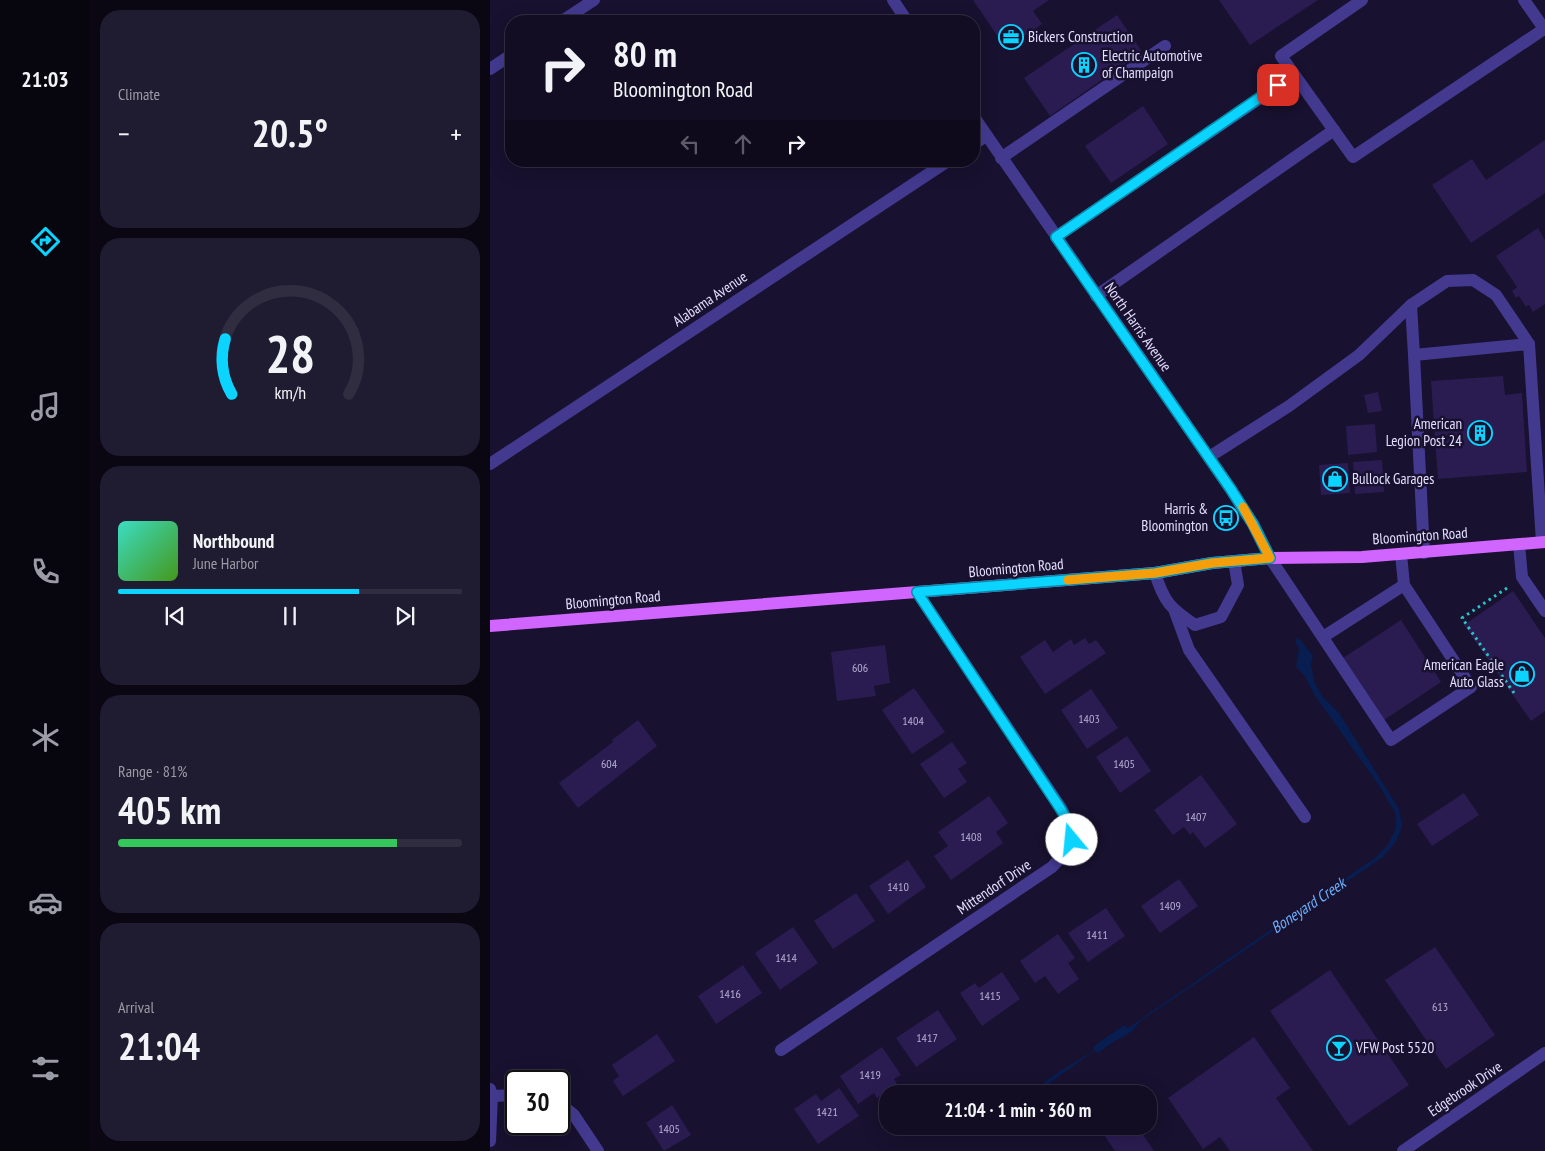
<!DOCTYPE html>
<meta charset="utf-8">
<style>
:root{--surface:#120d23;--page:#1f1b30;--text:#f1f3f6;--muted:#9c9ca6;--line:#312d41;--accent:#0ad4ff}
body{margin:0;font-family:"PT Sans Narrow",sans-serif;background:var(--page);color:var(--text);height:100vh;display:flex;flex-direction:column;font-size:19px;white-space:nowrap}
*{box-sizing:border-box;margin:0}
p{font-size:16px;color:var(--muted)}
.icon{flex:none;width:28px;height:28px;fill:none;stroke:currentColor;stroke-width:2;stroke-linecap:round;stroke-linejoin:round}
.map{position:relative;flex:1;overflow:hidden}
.side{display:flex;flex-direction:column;gap:10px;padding:10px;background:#0a0713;width:400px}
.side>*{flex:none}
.top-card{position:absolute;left:15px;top:15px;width:475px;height:152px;border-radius:20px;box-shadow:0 5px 20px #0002,0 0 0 1px var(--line);background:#120d23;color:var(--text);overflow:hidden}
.speed{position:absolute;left:15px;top:1070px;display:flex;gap:10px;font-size:25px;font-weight:700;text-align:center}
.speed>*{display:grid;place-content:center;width:65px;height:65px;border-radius:50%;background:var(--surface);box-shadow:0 5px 20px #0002,0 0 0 1px var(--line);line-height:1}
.speed .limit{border:2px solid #111;border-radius:8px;background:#fff;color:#111}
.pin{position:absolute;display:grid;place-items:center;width:42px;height:42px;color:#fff;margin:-21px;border-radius:10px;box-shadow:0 2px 8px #0006}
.me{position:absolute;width:55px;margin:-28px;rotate:343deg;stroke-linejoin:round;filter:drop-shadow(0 0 4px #0008)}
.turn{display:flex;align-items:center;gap:18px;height:105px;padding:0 25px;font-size:22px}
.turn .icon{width:65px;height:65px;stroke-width:2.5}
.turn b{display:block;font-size:35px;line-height:42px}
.lanes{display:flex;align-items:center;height:48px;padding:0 25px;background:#0003;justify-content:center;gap:25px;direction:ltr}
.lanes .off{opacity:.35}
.big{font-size:38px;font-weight:600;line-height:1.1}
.side .widget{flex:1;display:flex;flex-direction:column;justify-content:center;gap:8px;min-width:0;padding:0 18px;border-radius:20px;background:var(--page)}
.side .dial{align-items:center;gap:0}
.dial svg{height:130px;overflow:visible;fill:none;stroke:var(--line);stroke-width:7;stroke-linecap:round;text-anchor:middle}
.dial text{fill:var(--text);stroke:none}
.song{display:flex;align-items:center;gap:15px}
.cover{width:60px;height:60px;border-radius:8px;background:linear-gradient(135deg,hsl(170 70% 55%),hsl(100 70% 35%))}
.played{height:5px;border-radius:2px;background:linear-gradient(90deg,var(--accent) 70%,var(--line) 70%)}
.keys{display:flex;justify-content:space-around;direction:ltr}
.heat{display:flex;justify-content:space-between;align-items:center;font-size:28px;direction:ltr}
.charge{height:8px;border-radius:4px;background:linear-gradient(90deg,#34c759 81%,var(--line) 0)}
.trip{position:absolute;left:389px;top:1085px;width:278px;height:50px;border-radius:20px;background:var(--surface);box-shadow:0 5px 20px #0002,0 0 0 1px var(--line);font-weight:600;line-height:50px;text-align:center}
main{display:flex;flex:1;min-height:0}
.tabs{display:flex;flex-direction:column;width:90px;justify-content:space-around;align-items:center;background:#07050e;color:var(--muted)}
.tabs .icon{width:35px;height:35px}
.tabs .selected{color:var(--accent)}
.tabs b{font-size:22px;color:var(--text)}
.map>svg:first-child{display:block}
.water{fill:#081d50}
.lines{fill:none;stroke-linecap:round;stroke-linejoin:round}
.stream{stroke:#081d50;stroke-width:8}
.building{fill:#2a1c51}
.path{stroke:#2bc4c6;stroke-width:3;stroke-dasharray:2.5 4;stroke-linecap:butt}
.minor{stroke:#433a90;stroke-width:12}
.major{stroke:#d165ff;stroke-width:12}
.route-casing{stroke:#068aa6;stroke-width:12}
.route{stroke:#0ad4ff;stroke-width:9}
.slow{stroke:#f59e0b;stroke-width:9}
.labels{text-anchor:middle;stroke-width:5;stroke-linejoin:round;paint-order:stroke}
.number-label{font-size:12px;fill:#b6aed4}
.poi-label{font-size:15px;fill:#e4deff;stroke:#18112f;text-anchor:start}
.street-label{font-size:15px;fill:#e4deff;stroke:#18112f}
.water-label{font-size:16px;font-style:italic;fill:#6cb0ff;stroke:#18112f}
</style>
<main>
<nav class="tabs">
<b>21:03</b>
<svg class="icon selected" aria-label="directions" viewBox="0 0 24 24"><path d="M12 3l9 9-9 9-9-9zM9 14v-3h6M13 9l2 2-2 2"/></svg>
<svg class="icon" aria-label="music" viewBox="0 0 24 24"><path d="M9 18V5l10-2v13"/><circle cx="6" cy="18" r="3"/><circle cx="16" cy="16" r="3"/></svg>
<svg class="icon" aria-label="phone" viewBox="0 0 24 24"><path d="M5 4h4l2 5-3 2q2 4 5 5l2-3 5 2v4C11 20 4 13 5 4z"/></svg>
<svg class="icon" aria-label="climate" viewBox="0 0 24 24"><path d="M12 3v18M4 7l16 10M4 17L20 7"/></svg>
<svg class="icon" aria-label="car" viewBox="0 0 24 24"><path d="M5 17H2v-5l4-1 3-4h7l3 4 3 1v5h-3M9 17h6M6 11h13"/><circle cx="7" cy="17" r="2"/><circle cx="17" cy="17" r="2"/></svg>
<svg class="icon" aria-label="filters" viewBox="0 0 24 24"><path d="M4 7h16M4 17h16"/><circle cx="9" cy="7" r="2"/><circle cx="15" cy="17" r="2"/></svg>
</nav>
<section class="side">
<div class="widget"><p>Climate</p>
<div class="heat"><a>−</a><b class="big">20.5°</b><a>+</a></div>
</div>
<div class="widget dial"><svg viewBox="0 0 100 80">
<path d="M14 69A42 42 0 1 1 86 69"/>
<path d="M14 69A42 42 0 0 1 10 35" stroke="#0ad4ff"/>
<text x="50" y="56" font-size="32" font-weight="700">28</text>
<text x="50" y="72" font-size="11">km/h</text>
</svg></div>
<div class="widget">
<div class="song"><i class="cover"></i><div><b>Northbound</b><p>June Harbor</p></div></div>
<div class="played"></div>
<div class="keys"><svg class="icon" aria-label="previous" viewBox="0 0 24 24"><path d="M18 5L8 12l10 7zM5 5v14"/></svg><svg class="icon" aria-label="pause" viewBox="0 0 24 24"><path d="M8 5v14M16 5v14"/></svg><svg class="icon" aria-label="next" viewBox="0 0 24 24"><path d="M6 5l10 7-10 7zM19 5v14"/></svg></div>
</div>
<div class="widget"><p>Range · 81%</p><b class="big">405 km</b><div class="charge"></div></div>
<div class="widget"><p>Arrival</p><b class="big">21:04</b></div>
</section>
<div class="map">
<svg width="1055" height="1151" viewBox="0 0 1055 1151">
<rect width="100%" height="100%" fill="#18112f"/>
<path class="water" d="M808,637L823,656L821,664L824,681L832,696L849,713L909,809L912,826L906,842L893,857L649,1022C643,1033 630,1041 617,1042L561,1082L550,1094H545L546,1089L564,1075L619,1041L870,868L885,858L897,846L906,828V814L888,784L825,696L814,675L806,667L809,648L805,642Z"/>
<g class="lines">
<path class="stream" d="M608,1048L634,1030"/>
</g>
<g class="building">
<path d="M483,0H559L543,11L552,24L516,49Z"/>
<path d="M729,0H828L760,45Z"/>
<path d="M627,15L652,52L560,116L534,78Z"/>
<path d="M653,106L678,144L621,183L595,146Z"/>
<path d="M1055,140V193L981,243L942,185L982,159L996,180Z"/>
<path d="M1048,228L1055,240V304L1043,312L1039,305L1036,307L1029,296L1026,298L1022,291L1027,287L1006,256Z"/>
<path d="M1013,376L1015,395L1032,393L1037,472L948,479L941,381Z"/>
<path d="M888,392L892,411L878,413L874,395Z"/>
<path d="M885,424L887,452L858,455L856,426Z"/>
<path d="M892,460L894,492L865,494L863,462Z"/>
<path d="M858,463L860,493L831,495L829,465Z"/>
<path d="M1023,591L1055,638V711L1041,721L974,625Z"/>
<path d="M911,620L951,682L891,722L850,660Z"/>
<path d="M595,638L599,644L606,640L616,653L555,694L530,657L555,640L563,652L581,639L584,645Z"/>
<path d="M395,645L400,683L384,686L386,696L347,701L341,652Z"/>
<path d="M424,688L455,732L422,754L392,710Z"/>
<path d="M601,689L628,728L597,749L571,710Z"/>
<path d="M148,720L167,746L88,808L69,783L123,742L122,740Z"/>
<path d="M637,736L661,771L630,793L606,757Z"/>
<path d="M462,742L477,763L468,769L477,782L454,798L430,764Z"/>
<path d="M711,775L747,824L715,848L703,832L700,835L694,827L683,835L664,810Z"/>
<path d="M974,793L989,815L942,846L927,824Z"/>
<path d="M499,796L518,823L506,832L513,843L461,880L444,856L458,846L448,832Z"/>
<path d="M418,860L436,887L398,914L379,886Z"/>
<path d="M689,879L708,906L670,933L651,906Z"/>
<path d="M366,893L385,921L343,949L324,921Z"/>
<path d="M616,908L635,936L598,962L578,933Z"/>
<path d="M303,927L328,963L290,990L265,953Z"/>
<path d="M568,934L585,958L578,963L589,979L568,994L555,976L545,983L530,961Z"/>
<path d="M945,947L1005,1035L956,1069L895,980Z"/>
<path d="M253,965L272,993L226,1024L208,996Z"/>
<path d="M840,970L919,1085L859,1126L780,1011Z"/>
<path d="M512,972L530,999L492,1026L470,993L485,983L489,988Z"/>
<path d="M448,1010L467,1039L426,1067L406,1038Z"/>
<path d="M167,1034L185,1061L133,1096L123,1081L129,1076L122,1065Z"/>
<path d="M764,1037L800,1088L786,1098L823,1151H740L730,1137L713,1149L678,1098Z"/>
<path d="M392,1047L411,1075L404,1079L407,1084L387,1098L384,1093L368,1104L350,1076Z"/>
<path d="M349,1088L369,1116L328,1144L304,1109L326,1094L331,1101Z"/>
<path d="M182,1105L201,1135L174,1151L156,1123Z"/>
<path d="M608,1126H647L664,1151H625Z"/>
</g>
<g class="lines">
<path class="path" d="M1017,588L972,618L1024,693"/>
<g class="minor">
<path d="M403,0L417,21"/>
<path d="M872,0L791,56L863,157L1054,29"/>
<path d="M1034,0L1055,30"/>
<path d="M72,21L104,0"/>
<path d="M0,69L21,55"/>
<path d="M484,117L740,488L763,524L780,558L901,740L981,687L914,585L911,554"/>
<path d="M484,144L496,136"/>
<path d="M511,158L675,46"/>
<path d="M566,237L804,75"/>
<path d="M606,296L844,130"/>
<path d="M921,305L924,355"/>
<path d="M719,457L799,406L869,355L921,305L957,281L983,280L1006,295L1039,344"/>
<path d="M0,464L458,161"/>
<path d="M1029,544L1032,577L1055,611"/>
<path d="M934,553L924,355L1039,344L1052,542"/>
<path d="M665,573C674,602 680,608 705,625L731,617L748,585L744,561"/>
<path d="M685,612L699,650L815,817"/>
<path d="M833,637L914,585"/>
<path d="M291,1050L562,867C585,842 587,839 571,808L427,592"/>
<path d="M0,1089L2,1096L0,1141"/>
<path d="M2,1096L26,1095"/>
<path d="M69,1103L84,1115L108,1151"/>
<path d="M913,1151L1055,1053"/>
</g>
<path class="major" d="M0,626L665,573L722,563L780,558L872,557L1055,542"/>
</g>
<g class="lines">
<defs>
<path id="route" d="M582,840L581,827L570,808L427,592L665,573L722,563L780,558L763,524L740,488L566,237L788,85"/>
</defs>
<use href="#route" class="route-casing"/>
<use href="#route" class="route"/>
<path class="slow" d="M578,580L665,573L722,563L780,558L753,507"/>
</g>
<defs>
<symbol id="office-ring" viewBox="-11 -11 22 22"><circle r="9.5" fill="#18112f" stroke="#0ad4ff" stroke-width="1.5"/><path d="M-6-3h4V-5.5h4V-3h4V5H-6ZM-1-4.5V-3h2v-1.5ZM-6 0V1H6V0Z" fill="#0ad4ff"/></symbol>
<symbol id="building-ring" viewBox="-11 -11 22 22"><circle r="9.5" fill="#18112f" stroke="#0ad4ff" stroke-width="1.5"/><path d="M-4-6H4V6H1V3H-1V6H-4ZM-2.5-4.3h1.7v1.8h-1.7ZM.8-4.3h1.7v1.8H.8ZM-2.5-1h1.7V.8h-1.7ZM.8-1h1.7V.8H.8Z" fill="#0ad4ff"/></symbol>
<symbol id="shop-ring" viewBox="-11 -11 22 22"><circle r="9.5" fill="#18112f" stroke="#0ad4ff" stroke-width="1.5"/><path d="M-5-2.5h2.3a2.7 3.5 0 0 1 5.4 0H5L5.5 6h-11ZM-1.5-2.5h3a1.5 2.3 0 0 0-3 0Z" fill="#0ad4ff"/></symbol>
<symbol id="bus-ring" viewBox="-11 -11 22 22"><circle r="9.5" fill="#18112f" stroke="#0ad4ff" stroke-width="1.5"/><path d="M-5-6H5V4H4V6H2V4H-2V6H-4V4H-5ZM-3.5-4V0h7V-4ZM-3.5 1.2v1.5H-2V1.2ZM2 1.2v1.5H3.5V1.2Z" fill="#0ad4ff"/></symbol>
<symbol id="bar-ring" viewBox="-11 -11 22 22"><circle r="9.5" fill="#18112f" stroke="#0ad4ff" stroke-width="1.5"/><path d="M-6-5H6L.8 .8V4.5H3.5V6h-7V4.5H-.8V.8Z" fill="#0ad4ff"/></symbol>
</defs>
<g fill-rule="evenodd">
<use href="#office-ring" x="507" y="23" width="28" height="28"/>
<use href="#building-ring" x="580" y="51" width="28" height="28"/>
<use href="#building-ring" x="976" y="419" width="28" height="28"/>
<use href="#shop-ring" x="831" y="465" width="28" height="28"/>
<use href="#bus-ring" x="722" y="504" width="28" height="28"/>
<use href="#shop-ring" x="1018" y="660" width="28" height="28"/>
<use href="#bar-ring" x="835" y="1034" width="28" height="28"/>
</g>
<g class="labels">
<g class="number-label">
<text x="370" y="672">606</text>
<text x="599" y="723">1403</text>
<text x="423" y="725">1404</text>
<text x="119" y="768">604</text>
<text x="634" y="768">1405</text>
<text x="706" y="821">1407</text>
<text x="481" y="841">1408</text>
<text x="408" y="891">1410</text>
<text x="680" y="910">1409</text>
<text x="607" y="939">1411</text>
<text x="296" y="962">1414</text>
<text x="240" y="998">1416</text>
<text x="500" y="1000">1415</text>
<text x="950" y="1011">613</text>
<text x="437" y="1042">1417</text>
<text x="380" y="1079">1419</text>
<text x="337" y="1116">1421</text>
<text x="179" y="1133">1405</text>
</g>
<g class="poi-label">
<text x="538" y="42">Bickers Construction</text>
<text x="612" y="61">Electric Automotive<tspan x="612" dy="17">of Champaign</tspan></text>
<text x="972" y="429" text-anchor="end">American<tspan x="972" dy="17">Legion Post 24</tspan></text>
<text x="862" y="484">Bullock Garages</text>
<text x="718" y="514" text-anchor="end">Harris &amp;<tspan x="718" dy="17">Bloomington</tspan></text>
<text x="1014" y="670" text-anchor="end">American Eagle<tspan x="1014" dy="17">Auto Glass</tspan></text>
<text x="866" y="1053">VFW Post 5520</text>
</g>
<g class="street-label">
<text transform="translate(220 299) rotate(-34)" y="5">Alabama Avenue</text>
<text transform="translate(648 327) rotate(55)" y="5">North Harris Avenue</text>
<text transform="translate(930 536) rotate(-4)" y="5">Bloomington Road</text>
<text transform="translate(526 568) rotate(-5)" y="5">Bloomington Road</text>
<text transform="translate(123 600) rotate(-5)" y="5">Bloomington Road</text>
<text transform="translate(504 887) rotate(-34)" y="5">Mittendorf Drive</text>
<text transform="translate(975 1089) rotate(-34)" y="5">Edgebrook Drive</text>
</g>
<g class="water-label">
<text transform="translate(818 905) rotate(-34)" y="6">Boneyard Creek</text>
</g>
</g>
</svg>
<div class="speed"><div class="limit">30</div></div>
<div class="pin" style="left:788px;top:85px;background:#d93025"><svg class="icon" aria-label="arrive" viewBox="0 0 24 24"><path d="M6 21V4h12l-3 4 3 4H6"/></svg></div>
<svg class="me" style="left:582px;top:840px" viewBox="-20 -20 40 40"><circle r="19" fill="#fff"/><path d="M0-13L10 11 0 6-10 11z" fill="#0ad4ff"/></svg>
<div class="trip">21:04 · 1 min · 360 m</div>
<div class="top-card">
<div class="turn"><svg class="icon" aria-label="right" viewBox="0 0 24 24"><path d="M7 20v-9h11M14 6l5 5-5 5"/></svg><div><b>80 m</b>Bloomington Road</div></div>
<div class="lanes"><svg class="icon off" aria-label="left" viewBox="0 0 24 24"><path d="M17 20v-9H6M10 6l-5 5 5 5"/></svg><svg class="icon off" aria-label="ahead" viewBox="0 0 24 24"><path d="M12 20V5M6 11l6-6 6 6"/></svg><svg class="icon" aria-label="right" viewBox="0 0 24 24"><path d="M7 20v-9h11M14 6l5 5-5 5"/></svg></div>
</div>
</div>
</main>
